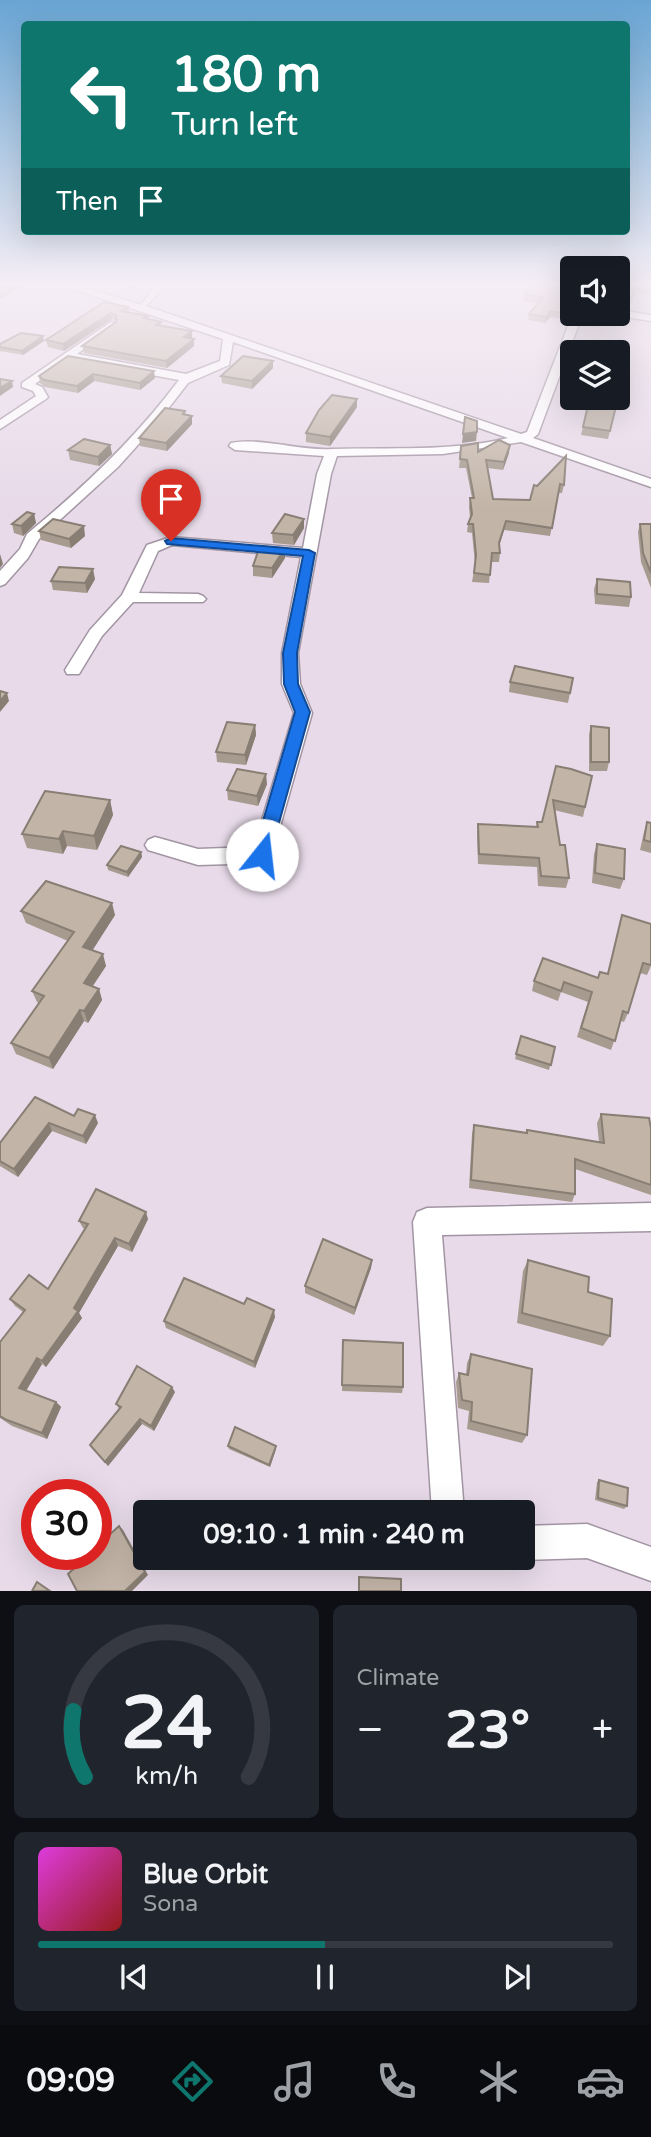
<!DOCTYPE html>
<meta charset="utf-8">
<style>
:root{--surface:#171b24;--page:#20242c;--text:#f1f3f6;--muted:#9ea1a6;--line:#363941;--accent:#0f766e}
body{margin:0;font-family:"Varela Round",sans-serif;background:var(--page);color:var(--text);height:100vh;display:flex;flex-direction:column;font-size:26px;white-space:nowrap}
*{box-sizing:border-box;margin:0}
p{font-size:23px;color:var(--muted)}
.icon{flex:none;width:38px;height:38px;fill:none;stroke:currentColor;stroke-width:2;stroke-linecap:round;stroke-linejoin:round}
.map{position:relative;height:1591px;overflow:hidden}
.sheet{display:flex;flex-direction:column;gap:14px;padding:14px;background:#0d0f14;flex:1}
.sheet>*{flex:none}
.guide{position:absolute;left:21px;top:21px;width:609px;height:214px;border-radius:7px;box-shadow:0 7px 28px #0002;background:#0f766e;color:#fff;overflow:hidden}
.buttons{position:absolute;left:560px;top:256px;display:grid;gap:14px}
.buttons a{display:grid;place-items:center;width:70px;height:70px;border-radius:7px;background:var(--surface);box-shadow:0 7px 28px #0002;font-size:35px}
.speed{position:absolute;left:21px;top:1479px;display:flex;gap:14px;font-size:35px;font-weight:700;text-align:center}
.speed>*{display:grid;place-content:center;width:91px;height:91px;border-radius:50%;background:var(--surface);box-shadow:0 7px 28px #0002;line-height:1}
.speed .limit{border:10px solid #d22;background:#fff;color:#111}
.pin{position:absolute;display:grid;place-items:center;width:60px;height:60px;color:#fff;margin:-72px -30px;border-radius:50% 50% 50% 0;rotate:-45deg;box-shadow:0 0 7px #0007}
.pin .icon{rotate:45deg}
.me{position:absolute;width:77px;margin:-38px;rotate:16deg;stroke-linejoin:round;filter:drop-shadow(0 0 5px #0008)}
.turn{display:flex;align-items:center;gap:24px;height:147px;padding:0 35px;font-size:32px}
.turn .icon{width:91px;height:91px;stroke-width:2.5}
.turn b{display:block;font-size:49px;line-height:60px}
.then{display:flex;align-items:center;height:66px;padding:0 35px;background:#0003;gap:14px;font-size:26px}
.big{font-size:52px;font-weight:700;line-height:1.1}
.sheet .card{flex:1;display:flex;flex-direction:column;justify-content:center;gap:10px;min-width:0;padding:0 24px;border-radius:10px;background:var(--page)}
.sheet .dial{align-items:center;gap:0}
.dial svg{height:182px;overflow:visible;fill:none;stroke:var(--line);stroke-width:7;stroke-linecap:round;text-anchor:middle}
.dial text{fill:var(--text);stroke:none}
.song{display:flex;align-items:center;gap:21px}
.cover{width:84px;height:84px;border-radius:10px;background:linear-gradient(135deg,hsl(300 70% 55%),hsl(0 70% 35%))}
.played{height:7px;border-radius:4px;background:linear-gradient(90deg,var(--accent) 50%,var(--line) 50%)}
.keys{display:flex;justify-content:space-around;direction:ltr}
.heat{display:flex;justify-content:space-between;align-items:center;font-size:38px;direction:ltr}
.sheet .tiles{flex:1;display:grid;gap:14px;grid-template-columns:1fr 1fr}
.card:last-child{grid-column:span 2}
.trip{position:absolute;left:133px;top:1500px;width:402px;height:70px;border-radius:7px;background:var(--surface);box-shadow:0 7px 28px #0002;font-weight:700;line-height:70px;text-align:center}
.menu{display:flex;height:112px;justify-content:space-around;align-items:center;background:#090b0e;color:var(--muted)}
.menu .icon{width:49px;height:49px}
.menu .current{color:var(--accent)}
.menu b{font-size:32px;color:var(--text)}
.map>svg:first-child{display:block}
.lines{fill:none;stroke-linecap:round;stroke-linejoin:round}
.minor-casing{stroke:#a295a3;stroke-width:3}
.minor{fill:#fff;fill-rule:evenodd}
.wall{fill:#a79b8f}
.shaded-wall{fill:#887e74}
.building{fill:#c2b4a6;stroke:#887e74;stroke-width:2}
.route{fill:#1a73e8;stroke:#114b97;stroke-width:2}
</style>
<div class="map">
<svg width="651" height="1591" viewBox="0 0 651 1591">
<rect width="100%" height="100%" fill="#e8dae9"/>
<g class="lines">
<defs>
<g id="minor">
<path d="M64,286H80L141,305L155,286H166L146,306L521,434L527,432L573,313H583L538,434L533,438L651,479V487L521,442L443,454L337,456L331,474L298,653L300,684L312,713L272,855L269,860L262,863L198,865L148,850L145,845L148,840L155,837L198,849L254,847L294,713L282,684V653L301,557L172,545L158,551L139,593L198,594L203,596L206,599L203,602H133L102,636L79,674H67L65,670L90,630L122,595L147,545L171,537L303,548L317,474L324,456L235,450L229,446L231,443C261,437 300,451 332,449C391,447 451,452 508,438L233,342L229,365L188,383L154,427L118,467L39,539L28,558L5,584L0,586V571L20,549L27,534C83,488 135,439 179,380L69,360L35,384L42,387L48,397L46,399L0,429V420L36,396L33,391L22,387V383L111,322L115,323V327L77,354L186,374L220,361L223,339Z"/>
<path d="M618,310L651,315V321L613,315L612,313H618Z"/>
<path d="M651,1203V1231L442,1235L464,1512H432L413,1222L417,1212L427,1208Z"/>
<path d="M587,1524L651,1547V1581L587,1558L523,1560L518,1558H523V1526Z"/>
</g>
</defs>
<use href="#minor" class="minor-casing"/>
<use href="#minor" class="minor"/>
</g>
<g class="wall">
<path d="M0,286H29L21,291Z"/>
<path d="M118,286H138L133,289Z"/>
<path d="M572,286L563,319L550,317L545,323L528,320L529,314L538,303L524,301L525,295Z"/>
<path d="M618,286H651V292L647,295L634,293L631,303L618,301Z"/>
<path d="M104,302L128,307L129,312L148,316V319L161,322V326L194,339V346L167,368L84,353L82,346L116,322V321L112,319L64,351L48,347L46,340Z"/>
<path d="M44,341L23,355L0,351V344Z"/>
<path d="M68,356L155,378L140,390L94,381L78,393L45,387L40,383L39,376Z"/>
<path d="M273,368L252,389L222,383L221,376Z"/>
<path d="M572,376V396L563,395L564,388Z"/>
<path d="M577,397H597L596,400Z"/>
<path d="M357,399V407L330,446L306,442V433Z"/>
<path d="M589,401L616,406L608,439L581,435Z"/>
<path d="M185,411V414L192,416V424L167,451L140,446L139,438Z"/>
<path d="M110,445L112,454L99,466L70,460L68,450Z"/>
<path d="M461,446L478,452L509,453L503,470L488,468L493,499L530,500L534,485H564L562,493H559L550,536L504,530L499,546L500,553L499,562H491L489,583L472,582L475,564L472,533L467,532L468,524L470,518L469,507L470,498H472L466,468H459Z"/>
<path d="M34,514L36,523L23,536L14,533L12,524Z"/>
<path d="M640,524H651V588L641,562L638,532Z"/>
<path d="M304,528L294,545L273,543L272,533Z"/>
<path d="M39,531L85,536L71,548L41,540Z"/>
<path d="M285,548V558L272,578L253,576V566Z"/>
<path d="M95,579L87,593L53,590L51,581Z"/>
<path d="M597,579L631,597L629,607L595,604L594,589Z"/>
<path d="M573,678L568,703L509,692L510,682Z"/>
<path d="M255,725L256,735L246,765L217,762L216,752Z"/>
<path d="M591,726L609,762L607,771H589V734Z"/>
<path d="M556,766L592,776L583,817L554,810L560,845L569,878L566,888L538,886L537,867L478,864L477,834L478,824L536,827L537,822H542Z"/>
<path d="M267,784L258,806L228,800L227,790Z"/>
<path d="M110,800L113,815L97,850L67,846L63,854L27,848L22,834Z"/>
<path d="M647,822L651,823V853L640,850L644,832Z"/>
<path d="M597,844L624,879L620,889L592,883L594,854Z"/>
<path d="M141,852L142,857L128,877L108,870L107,865Z"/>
<path d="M21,911L115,915L92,950L106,966L93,986L99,989L102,1000L88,1023L84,1021L53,1069L16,1054L11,1043L39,1003L37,1002L32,991L68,941L26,923Z"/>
<path d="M622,915L651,966L647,975L640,973L628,1013L624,1022L621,1021L611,1050L577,1037L588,1002L561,992L558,1001L532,991L534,981L598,978L607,974Z"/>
<path d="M521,1036L555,1047L549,1070L515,1059Z"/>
<path d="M35,1097L74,1116L98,1123L86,1144L52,1131L18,1177L0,1166V1143Z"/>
<path d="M601,1114L651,1128V1195L575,1169V1194L572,1202L469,1188L472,1134L474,1125L526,1133L527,1130L599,1142L597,1123Z"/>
<path d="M148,1219L132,1252L118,1246L79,1313L82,1318L46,1367L42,1364L26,1391L56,1402L61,1407L47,1439L12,1426L0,1418V1342L23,1312L15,1306L10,1299L48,1289L85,1229L83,1228L79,1221Z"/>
<path d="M372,1260L371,1268L354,1315L305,1293V1286Z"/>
<path d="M528,1260L588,1292L610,1336L603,1346L517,1323L523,1271Z"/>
<path d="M275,1317L255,1368L166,1328L164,1321Z"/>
<path d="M343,1340L403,1387L402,1393L342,1391Z"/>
<path d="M471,1354L527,1435L522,1443L467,1429L469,1411L458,1408L456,1382L459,1373L466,1375L467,1363Z"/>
<path d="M175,1392L154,1431L142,1424L108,1466L90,1445L119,1409L116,1404Z"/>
<path d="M228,1446H276V1449L270,1467L229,1449Z"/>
<path d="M599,1480L627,1506L624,1509L595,1500L597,1482Z"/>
</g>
<g class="shaded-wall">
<path d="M10,286H15L16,290L0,299V292Z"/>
<path d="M20,286H29L21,291Z"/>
<path d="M572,296V300L563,319L564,313Z"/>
<path d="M551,311L550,317L545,323L546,317Z"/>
<path d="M111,313L112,319L64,351L63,344Z"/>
<path d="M192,331V338L184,337Z"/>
<path d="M43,336L44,341L23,355L22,351Z"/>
<path d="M194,339V346L167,368L166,361Z"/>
<path d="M273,361V368L252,389V381Z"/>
<path d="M154,371L155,378L140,390V383Z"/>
<path d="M93,374L94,381L78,393L77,386Z"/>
<path d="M12,381L13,387L0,396V388Z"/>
<path d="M357,399V407L330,446V437Z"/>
<path d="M192,416V424L167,451L166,443Z"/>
<path d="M477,432L476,441L462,443L463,434Z"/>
<path d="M110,445L112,454L99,466L98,457Z"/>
<path d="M510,445L509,453L503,470L504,462Z"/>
<path d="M34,514L36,523L23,536L21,526Z"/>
<path d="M304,519V528L294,545L293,535Z"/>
<path d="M506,521L504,530L497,552L499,543Z"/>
<path d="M84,526L85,536L71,548L69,539Z"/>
<path d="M285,548V558L272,578V568Z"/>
<path d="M0,554L3,564L0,568Z"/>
<path d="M93,569L95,579L87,593L85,583Z"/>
<path d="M7,693L9,701L0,712V701Z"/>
<path d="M255,725L256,735L246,765L245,755Z"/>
<path d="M266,774L267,784L258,806L257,796Z"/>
<path d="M110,800L113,815L97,850L94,836Z"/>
<path d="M63,831L67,846L63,854L59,839Z"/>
<path d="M141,852L142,857L128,877L127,872Z"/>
<path d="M112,903L115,915L87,959L83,947Z"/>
<path d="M103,954L106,966L87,994L84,983Z"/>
<path d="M99,989L102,1000L88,1023L84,1011Z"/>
<path d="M80,1010L84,1021L53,1069L49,1058Z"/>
<path d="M95,1115L98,1123L86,1144L83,1136Z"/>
<path d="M49,1123L52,1131L18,1177L14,1169Z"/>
<path d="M146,1212L148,1219L132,1252L129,1244Z"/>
<path d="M115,1238L118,1246L79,1313L82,1318L46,1367L42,1361Z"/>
<path d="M372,1260L371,1268L354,1315L355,1308Z"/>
<path d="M274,1310L275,1317L255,1368L254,1362Z"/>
<path d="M37,1358L42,1364L24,1394L19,1388Z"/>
<path d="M172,1387L175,1392L154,1431L151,1426Z"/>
<path d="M56,1402L61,1407L47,1439L42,1433Z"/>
<path d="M140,1419L142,1424L108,1466L105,1462Z"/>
<path d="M276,1446V1449L270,1467L269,1465Z"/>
<path d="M119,1526L123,1530L148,1575L132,1591H125Z"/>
</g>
<g class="building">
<path d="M0,286H10L0,292Z"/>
<path d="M529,286H572V296L564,313L551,311L546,317L529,314L543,297L525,295Z"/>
<path d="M618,286H651V287L648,290L635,288L632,298L618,296Z"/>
<path d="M104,302L128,307L121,311L148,316L144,318L161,322L156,325L192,331L184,337L194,339L166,361L82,346L116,322V315L111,313L63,344L46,340Z"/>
<path d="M21,333L43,336L22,351L0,347V344Z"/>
<path d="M68,356L154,371L140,383L93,374L77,386L44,380L39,376Z"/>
<path d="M243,356L273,361L252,381L221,376Z"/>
<path d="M572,376V390L564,388Z"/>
<path d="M0,379L12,381L0,388Z"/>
<path d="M332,395L357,399L330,437L306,433L319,410Z"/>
<path d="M589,401L616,406L610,431L583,427Z"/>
<path d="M165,408L185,411L183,414L192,416L166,443L139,438Z"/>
<path d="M465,417L477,421V432L463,434Z"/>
<path d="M84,439L110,445L98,457L68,450Z"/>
<path d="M499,440L510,445L504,462L486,460L493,499L530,500L534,485L537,486L566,456L564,485L560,484L552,528L506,521L499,543L500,553H492L490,575L474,573L476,555L473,524H468L472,514L470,498H474L467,460L460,459L461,446L478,443V452Z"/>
<path d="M27,512L34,514L21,526L12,524Z"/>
<path d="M285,514L304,519L293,535L272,533Z"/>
<path d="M53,519L84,526L69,539L39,531Z"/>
<path d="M640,524H651V573L643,553Z"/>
<path d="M260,546L285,548L272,568L253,566Z"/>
<path d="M59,567L93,569L85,583L51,581Z"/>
<path d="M597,579L630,582L631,597L597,594Z"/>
<path d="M515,666L573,678L570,693L510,682Z"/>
<path d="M0,691L7,693L0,701Z"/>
<path d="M227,722L255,725L245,755L216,752Z"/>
<path d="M591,726L609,728V762H591Z"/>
<path d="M556,766L571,769L592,776L585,807L553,800L560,845H565L569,878L541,876L539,858L479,854L478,824L538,827L537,822H542Z"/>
<path d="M237,769L266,774L257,796L227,790Z"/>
<path d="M45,791L110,800L94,836L63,831L59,839L22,834Z"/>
<path d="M647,822L651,823V842L644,840Z"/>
<path d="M597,844L625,849L624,879L595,873Z"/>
<path d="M121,846L141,852L127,872L107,865Z"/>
<path d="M46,881L112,903L83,947L103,954L84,983L99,989L84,1011L80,1010L49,1058L11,1043L44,996L32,991L74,932L21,911Z"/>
<path d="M622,915L651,924V965L643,963L628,1013L623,1011L615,1041L581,1028L592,992L564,982L561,991L534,981L543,958L598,978L600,972L608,974Z"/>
<path d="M521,1036L555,1047L551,1065L516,1054Z"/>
<path d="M35,1097L74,1116L78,1109L95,1115L83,1136L49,1123L14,1169L0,1161V1143Z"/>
<path d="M601,1114L649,1118L651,1128V1185L575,1159V1194L471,1180L474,1125L527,1133V1130L604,1143Z"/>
<path d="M96,1189L146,1212L129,1244L115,1238L74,1308L78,1311L42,1361L37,1358L19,1388L56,1402L42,1433L7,1420L0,1416V1342L25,1310L10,1299L29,1275L48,1289L88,1224L79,1221Z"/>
<path d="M323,1239L372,1260L355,1308L305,1286Z"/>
<path d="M528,1260L589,1277L588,1292L612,1299L610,1336L522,1313Z"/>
<path d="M184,1278L244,1304L247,1298L274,1310L254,1362L164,1321Z"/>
<path d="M343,1340L403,1343V1387L342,1385Z"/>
<path d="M471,1354L532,1369L527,1435L471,1421L472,1402L462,1400L459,1373L468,1375Z"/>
<path d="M137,1366L172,1387L151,1426L140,1419L105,1462L90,1445L121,1407L116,1404Z"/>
<path d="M235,1427L276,1446L269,1465L228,1446Z"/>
<path d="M599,1480L628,1488L627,1506L598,1498Z"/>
<path d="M119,1526L145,1572L125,1591H77L68,1574L89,1554H96V1547Z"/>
<path d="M359,1577L401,1579V1591H359Z"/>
<path d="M37,1582L50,1591H32Z"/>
</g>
<linearGradient id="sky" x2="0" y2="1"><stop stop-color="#68a5d4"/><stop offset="0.56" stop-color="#f5eef5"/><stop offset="1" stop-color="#f5eef5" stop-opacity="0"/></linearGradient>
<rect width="651" height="509" fill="url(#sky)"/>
<path class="route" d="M171,538L309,550L315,553L297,653L298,684L310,712L270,855L268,859H256L253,855L295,712L284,684L283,653L303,556L167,544L165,541Z"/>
</svg>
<div class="buttons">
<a><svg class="icon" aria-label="sound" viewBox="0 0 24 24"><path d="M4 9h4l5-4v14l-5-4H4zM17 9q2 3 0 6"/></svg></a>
<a><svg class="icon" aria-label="layers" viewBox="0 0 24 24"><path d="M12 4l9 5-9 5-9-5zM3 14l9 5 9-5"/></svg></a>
</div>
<div class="speed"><div class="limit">30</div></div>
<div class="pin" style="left:171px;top:541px;background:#d93025"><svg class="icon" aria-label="arrive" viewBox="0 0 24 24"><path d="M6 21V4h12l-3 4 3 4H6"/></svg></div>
<svg class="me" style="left:262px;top:855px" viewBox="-20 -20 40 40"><circle r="19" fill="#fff"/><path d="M0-13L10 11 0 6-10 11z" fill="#1a73e8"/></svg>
<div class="trip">09:10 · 1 min · 240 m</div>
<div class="guide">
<div class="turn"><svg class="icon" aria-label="left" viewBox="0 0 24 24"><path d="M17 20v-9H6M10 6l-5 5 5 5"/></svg><div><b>180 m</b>Turn left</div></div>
<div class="then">Then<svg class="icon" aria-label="arrive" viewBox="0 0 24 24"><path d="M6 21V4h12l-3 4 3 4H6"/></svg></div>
</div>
</div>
<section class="sheet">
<div class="tiles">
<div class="card dial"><svg viewBox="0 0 100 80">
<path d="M14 69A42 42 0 1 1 86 69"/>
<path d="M14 69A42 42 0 0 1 9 40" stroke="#0f766e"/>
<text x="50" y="56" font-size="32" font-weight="700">24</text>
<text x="50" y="72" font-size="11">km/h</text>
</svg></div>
<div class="card"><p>Climate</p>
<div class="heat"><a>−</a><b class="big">23°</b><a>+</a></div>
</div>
<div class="card">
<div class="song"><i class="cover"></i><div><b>Blue Orbit</b><p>Sona</p></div></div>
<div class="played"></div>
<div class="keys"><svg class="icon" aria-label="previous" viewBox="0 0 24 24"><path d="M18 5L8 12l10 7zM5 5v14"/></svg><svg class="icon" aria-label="pause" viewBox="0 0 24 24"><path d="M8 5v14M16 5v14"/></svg><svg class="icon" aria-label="next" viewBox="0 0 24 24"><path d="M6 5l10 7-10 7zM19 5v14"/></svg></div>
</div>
</div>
</section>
<nav class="menu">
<b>09:09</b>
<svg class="icon current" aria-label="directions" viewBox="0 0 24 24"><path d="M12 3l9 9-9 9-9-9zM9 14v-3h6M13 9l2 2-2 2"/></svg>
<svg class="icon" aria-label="music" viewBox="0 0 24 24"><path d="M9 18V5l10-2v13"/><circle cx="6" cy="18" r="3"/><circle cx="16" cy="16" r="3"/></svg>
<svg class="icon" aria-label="phone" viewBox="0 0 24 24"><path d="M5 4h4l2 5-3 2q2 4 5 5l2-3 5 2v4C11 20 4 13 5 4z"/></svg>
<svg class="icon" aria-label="climate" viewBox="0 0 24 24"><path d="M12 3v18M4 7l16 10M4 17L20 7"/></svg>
<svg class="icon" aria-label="car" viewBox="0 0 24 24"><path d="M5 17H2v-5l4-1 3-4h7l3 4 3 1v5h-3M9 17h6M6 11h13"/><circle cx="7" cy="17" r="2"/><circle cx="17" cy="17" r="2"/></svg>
</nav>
